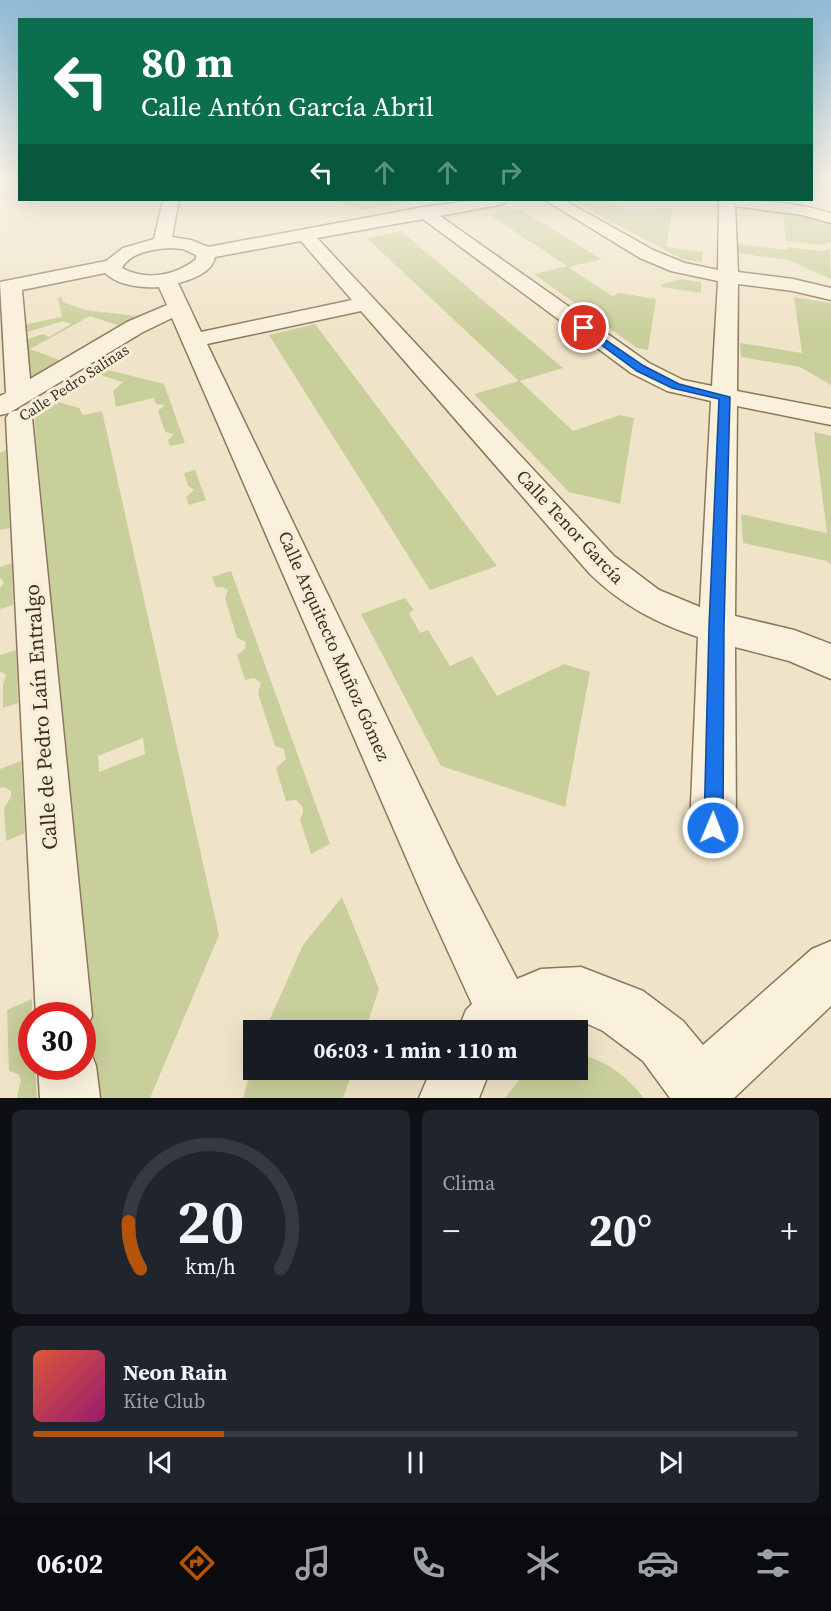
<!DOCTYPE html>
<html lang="es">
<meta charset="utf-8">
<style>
:root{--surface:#171b24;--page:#20242c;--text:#f1f3f6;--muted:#9ea1a6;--line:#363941;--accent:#b45309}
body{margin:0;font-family:"Source Serif 4",serif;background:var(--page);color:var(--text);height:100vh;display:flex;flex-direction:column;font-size:22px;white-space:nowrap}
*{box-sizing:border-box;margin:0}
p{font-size:20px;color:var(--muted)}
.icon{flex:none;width:33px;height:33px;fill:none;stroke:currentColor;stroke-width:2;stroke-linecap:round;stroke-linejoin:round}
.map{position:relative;height:1098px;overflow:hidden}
.panel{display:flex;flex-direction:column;gap:12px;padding:12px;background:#0d0f14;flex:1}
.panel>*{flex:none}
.guide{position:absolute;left:18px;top:18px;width:795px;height:183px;border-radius:0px;box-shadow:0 6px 24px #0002;background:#0b6e4f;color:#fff;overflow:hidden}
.speed{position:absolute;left:18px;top:1002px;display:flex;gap:12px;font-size:30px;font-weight:700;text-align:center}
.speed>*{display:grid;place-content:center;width:78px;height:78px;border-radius:50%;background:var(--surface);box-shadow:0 6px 24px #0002;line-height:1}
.speed .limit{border:9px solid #d22;background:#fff;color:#111}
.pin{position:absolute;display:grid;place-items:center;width:51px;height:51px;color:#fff;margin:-26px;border:3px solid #fff;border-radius:50%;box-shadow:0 2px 6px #0007}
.me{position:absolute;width:66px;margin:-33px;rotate:1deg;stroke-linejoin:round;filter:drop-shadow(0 0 4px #0008)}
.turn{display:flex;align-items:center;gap:21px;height:126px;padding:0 24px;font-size:27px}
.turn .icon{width:78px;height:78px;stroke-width:2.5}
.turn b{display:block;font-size:42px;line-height:51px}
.lanes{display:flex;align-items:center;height:57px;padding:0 24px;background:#0003;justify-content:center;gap:30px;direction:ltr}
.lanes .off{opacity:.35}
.big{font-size:45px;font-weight:700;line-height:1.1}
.panel .widget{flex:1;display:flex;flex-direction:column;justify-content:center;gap:9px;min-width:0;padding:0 21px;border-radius:9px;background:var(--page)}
.panel .dial{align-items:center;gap:0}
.dial svg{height:156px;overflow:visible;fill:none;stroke:var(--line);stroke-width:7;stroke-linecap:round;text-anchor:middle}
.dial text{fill:var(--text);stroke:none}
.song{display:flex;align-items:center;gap:18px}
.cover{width:72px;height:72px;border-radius:9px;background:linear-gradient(135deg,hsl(10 70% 55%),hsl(320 70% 35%))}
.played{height:6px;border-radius:3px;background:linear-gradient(90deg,var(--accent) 25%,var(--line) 25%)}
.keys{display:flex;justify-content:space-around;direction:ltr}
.heat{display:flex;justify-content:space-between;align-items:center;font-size:33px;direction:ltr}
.panel .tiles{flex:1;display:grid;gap:12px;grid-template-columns:1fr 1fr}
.widget:last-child{grid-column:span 2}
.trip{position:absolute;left:243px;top:1020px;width:345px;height:60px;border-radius:0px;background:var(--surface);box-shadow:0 6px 24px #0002;font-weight:700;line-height:60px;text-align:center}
.menu{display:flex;height:96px;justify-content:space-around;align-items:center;background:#090b0e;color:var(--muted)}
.menu .icon{width:42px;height:42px}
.menu .active{color:var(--accent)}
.menu b{font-size:27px;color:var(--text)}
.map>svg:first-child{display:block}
.green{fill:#c9cf9b;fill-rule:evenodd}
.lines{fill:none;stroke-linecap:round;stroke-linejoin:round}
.minor-casing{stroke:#8d765c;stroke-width:3}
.minor{fill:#faf1dc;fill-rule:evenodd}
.route{fill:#1a73e8;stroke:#114b97;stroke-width:1.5}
.labels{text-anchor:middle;stroke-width:6;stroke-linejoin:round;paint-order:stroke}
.far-street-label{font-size:15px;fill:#3d2e20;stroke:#f7eed8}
.street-label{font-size:18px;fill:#3d2e20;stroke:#f7eed8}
.near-street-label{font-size:21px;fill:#3d2e20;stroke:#f7eed8}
</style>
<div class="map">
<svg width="831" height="1098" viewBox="0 0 831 1098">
<rect width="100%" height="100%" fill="#f0e4c8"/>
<g class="green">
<path d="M334,200H422L360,210Z"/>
<path d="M571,200H608L636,214L663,208L672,209L666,247L703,252L702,262L682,259Z"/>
<path d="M520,209L601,259L568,267L612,296L620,293L656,299L648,350L637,348L534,274L567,266L490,215Z"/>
<path d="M783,215L819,219L831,224V242L821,245L786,241Z"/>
<path d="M401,231L563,368L520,381L573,431L620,415L634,418L620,504L569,492L474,394L519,381L367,238Z"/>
<path d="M738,244L787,250V247L820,251L829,249L831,279L788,260L738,253Z"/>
<path d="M680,279L701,282V293L662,287L661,285Z"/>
<path d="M62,297L63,302L85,310L137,316L120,326L90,316L30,349L62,361L28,380L25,340L43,334L49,337L71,324L63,321L24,333L23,325L62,317L58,298Z"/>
<path d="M794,297L831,303V385L800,367L741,357L740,343L802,353Z"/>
<path d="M315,324L497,566L430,590L269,335Z"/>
<path d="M108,370L164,384L185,443L170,446L168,440L174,434L165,432L158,411L165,405L156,404L154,398L116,407L113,391L123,382L100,375Z"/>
<path d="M58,402L79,408L83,415L102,411L219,935L150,1098H96L34,417ZM143,738L145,754L99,772L98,756Z"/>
<path d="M814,432L831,436V565L827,561L743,543L741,514L827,533Z"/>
<path d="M6,450L10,528L0,530V453Z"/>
<path d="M195,470L206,500L189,505L186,497L194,490L188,486L184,473Z"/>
<path d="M12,563L13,605L0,609V589L4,582L0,578V567Z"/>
<path d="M231,571L330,844L311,854L300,820L303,812L302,806L296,800L286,801L276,768L286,759L284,749L275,746L258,693L261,683L254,678L245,680L237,655L245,649L246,642L237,638L225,598L228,590L223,587H216L212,577Z"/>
<path d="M405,598L414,610L409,613L420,633L428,630L450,666L472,656L497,696L564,664L590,672L565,807L441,766L361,614Z"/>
<path d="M16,650L18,703L3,708V685L6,675L0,671V655Z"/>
<path d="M21,761L25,833L6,841L4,808L11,797V791L4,787L0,788V769Z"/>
<path d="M342,897L379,989L365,1030H265L303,945Z"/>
<path d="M32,999V1066L35,1067L37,1098H17L21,1079L18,1074L9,1071L7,1010Z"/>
<path d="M578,1055C606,1059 626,1076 644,1098H505L527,1070H578Z"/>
<path d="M253,1061L254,1070H353L343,1098H243Z"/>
</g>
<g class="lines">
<defs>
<g id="minor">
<path d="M163,200H179L172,237L191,240L208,247L424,207L475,200H507L505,203L499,205L440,216L649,363L683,380L712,386L718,281L671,271L640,258L545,200H564L653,250L685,263L718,270L719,200C758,200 794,202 831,213V223L802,215L735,206L738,272L793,279L831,288V300L793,291L738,284L737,391L831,409V425L737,406L735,616L794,630L831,644V679L789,661L735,647L736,827L730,844L713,850L696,844L690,827L698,637C656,623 622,605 590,574L361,311L207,344L459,867L517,979L541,969L581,967L643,991L683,1021L703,1045L812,949L831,941V1006L734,1098H670L643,1061L603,1031L581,1021L542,1023L526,1030H458L466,1010L472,1004L425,901L172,318L143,332L9,413L0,415V396L6,393L0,282L106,261L123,248L154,239ZM423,219L631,373L667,391L711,401L700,607L659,590L614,556L317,238ZM301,241L352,300L201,332L178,283C191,280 213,272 215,257ZM171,248L183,249L196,255V259C176,276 146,281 122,268C130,252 154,249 171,248ZM105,273C119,286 141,288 159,287L167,305L127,322L30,379L22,290Z"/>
<path d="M19,410L28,412L32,418L92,1016L82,1036V1016H36L6,418L10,412Z"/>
<path d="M82,1043L88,1045L96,1066L100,1098H40L38,1066H82Z"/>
<path d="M431,1070H490L479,1098H419Z"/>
</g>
</defs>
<use href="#minor" class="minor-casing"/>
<use href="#minor" class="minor"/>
</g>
<linearGradient id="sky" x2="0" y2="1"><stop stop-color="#8fbad6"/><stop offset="0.54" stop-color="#f8f3e6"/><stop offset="1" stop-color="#f8f3e6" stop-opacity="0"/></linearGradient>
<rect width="831" height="334" fill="url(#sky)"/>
<path class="route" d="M584,325L644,366L679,384L730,397L724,626L723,828L720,834L713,837L706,834L704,828L709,626L719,399L672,388L637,371L581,330L580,328Z"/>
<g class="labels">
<g class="far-street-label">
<text transform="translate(74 383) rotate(-33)" y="5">Calle Pedro Salinas</text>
</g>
<g class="street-label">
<text transform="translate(570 527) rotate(47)" y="6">Calle Tenor García</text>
<text transform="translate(334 646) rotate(66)" y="6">Calle Arquitecto Muñoz Gómez</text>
</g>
<g class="near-street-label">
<text transform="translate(41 717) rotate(-94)" y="7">Calle de Pedro Laín Entralgo</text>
</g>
</g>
</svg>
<div class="speed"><div class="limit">30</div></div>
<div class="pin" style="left:584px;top:328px;background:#d93025"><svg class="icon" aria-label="arrive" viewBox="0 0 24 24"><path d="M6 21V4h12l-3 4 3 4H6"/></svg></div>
<svg class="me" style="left:713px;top:828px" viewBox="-20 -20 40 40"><circle r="17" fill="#1a73e8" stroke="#fff" stroke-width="3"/><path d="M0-11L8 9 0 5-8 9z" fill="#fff"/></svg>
<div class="trip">06:03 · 1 min · 110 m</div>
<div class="guide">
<div class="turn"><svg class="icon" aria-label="left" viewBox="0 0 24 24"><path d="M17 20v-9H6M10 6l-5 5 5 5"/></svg><div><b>80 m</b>Calle Antón García Abril</div></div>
<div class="lanes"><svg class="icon" aria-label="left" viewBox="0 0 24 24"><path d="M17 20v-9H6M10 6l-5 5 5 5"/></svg><svg class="icon off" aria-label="ahead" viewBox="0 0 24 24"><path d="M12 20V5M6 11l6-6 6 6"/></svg><svg class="icon off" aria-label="ahead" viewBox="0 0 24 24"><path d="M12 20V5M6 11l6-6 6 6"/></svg><svg class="icon off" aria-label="right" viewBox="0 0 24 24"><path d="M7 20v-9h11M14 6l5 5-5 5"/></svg></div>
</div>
</div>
<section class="panel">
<div class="tiles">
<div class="widget dial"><svg viewBox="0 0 100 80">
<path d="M14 69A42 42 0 1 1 86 69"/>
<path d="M14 69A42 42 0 0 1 8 45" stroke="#b45309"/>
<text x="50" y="56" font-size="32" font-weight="700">20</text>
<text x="50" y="72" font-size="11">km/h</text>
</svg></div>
<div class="widget"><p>Clima</p>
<div class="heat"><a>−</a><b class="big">20°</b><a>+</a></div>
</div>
<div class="widget">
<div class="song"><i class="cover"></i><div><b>Neon Rain</b><p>Kite Club</p></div></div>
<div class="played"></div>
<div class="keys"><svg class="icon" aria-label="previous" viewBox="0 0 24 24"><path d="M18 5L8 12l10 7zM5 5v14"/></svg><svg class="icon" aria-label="pause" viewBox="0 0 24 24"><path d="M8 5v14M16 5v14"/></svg><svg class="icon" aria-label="next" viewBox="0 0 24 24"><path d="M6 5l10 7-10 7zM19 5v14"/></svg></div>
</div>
</div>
</section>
<nav class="menu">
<b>06:02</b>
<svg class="icon active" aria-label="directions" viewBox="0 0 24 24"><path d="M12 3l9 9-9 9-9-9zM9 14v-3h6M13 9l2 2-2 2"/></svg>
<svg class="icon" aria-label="music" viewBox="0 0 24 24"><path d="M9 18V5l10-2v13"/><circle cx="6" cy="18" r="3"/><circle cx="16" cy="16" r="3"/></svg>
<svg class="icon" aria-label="phone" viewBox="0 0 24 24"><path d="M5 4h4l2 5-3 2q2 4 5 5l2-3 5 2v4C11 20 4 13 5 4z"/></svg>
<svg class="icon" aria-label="climate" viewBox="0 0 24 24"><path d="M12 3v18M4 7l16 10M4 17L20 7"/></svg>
<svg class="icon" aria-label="car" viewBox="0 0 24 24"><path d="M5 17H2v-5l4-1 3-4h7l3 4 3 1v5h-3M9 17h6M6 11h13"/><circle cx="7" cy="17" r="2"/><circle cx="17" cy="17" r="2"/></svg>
<svg class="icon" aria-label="filters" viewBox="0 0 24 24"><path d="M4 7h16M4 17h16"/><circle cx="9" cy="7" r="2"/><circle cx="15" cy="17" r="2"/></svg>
</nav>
